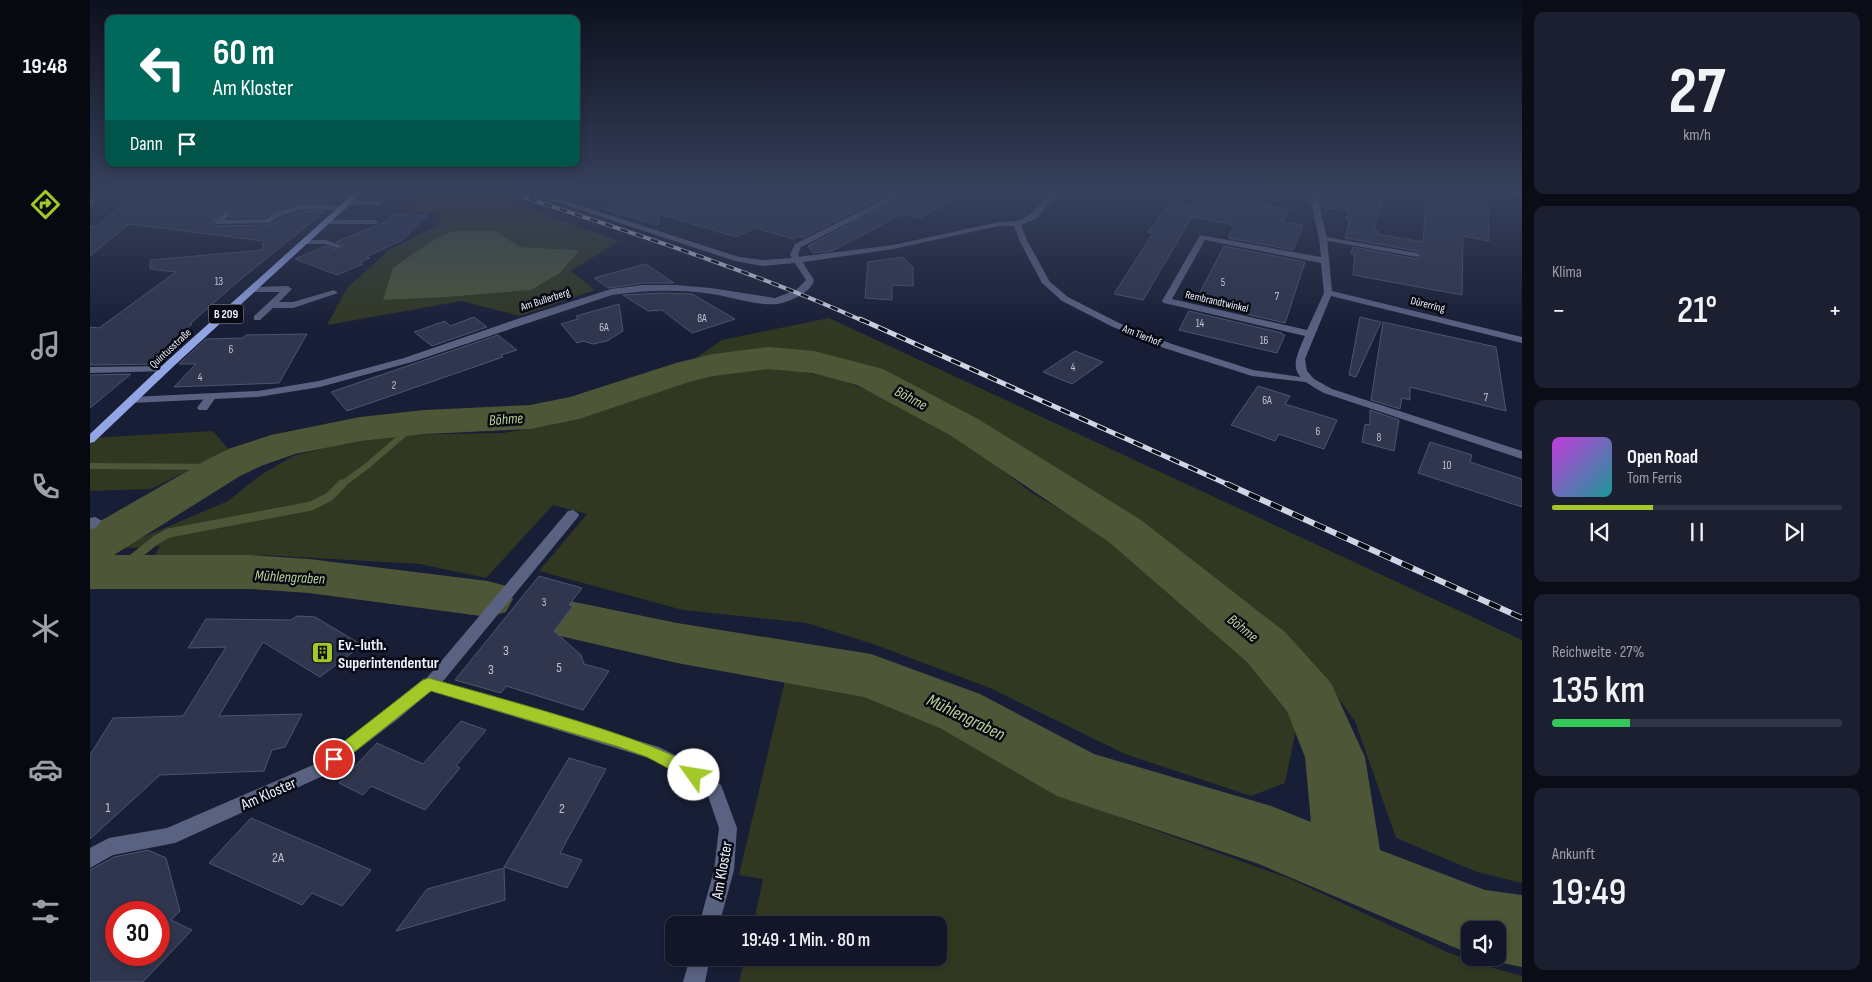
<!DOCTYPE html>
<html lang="de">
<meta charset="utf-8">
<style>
:root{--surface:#121628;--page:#1b1f30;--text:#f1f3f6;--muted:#9c9fa8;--line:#313545;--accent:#a2c928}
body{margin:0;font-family:"Sofia Sans Condensed",sans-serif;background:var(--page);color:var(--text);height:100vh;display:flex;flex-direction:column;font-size:19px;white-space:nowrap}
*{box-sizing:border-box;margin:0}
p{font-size:16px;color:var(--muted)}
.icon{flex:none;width:28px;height:28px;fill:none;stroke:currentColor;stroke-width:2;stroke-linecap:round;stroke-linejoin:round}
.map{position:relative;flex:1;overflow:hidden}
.details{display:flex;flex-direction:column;gap:12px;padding:12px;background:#0a0c16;width:350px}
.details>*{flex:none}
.hud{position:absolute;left:15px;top:15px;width:475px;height:152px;border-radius:10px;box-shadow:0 2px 8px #0003,0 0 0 1px var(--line);background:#00695c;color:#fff;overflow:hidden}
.buttons{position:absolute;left:1371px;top:921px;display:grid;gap:10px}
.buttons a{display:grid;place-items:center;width:45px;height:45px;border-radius:10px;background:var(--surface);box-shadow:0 2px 8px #0003,0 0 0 1px var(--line);font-size:25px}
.speed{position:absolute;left:15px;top:901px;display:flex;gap:10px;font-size:25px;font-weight:700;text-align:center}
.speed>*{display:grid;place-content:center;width:65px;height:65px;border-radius:50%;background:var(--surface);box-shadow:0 2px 8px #0003,0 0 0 1px var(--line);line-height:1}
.speed .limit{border:8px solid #d22;background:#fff;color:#111}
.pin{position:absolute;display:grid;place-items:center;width:42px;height:42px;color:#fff;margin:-21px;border:2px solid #fff;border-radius:50%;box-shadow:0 1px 5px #0007}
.me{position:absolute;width:55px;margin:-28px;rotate:302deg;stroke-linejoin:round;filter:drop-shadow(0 0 4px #0008)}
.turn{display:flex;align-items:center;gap:18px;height:105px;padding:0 25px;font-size:22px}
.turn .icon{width:65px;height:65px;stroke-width:2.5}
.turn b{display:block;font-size:35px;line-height:42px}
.then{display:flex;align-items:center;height:48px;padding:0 25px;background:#0003;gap:10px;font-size:19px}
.big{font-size:38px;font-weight:600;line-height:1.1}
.details .tile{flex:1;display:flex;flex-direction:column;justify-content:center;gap:8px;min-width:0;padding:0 18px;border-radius:10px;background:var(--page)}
.details .dial{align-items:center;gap:0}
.dial b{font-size:65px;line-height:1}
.song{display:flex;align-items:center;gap:15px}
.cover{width:60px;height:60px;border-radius:8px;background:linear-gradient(135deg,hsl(290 70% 55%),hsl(180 70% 35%))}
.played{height:5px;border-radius:2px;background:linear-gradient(90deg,var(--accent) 35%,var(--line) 35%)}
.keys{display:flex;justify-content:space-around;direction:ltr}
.heat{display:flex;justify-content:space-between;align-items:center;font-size:28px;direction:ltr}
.charge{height:8px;border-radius:4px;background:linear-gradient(90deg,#34c759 27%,var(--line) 0)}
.trip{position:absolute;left:575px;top:916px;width:282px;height:50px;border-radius:10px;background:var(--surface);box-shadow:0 2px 8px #0003,0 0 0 1px var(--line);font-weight:600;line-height:50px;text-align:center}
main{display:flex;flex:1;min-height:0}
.dock{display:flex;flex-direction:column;width:90px;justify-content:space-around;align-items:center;background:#070910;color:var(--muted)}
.dock .icon{width:35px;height:35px}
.dock .on{color:var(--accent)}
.dock b{font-size:22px;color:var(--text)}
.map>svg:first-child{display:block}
.green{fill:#313821;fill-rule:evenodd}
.water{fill:#4d5737}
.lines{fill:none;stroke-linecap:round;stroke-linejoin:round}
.stream-far1{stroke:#4d5737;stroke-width:6}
.stream{stroke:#4d5737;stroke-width:9}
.river{fill:#4d5737;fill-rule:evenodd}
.building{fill:#2f364e;stroke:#4d556f;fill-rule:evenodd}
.lane{fill:#596281;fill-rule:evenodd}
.street{fill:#596281;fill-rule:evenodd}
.primary{fill:#92a5e5;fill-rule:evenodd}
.rail-far2-casing{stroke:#d1d5e3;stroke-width:4}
.rail-far1-casing{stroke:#d1d5e3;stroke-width:5}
.rail-casing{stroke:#d1d5e3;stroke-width:6}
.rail-far2{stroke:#070913;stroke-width:2.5;stroke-dasharray:8;stroke-linecap:butt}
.rail-far1{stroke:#070913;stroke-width:3;stroke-dasharray:10;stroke-linecap:butt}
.rail{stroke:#070913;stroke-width:4.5;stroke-dasharray:12;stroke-linecap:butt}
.route{fill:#a2c928;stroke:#69831a}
.labels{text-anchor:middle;stroke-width:5;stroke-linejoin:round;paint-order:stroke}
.number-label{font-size:11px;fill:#bec2d1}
.far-street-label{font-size:11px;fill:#edf1fd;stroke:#070913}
.shield{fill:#070913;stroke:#a8abb7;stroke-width:1}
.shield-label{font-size:12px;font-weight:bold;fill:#edf1fd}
.near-number-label{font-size:14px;fill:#bec2d1}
.water-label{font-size:15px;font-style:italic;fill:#bed297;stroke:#070913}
.near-poi-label{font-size:16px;font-weight:bold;fill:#edf1fd;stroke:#070913;text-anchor:start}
.near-street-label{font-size:16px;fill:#edf1fd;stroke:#070913}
.near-water-label{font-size:18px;font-style:italic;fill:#bed297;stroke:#070913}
</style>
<main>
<nav class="dock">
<b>19:48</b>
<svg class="icon on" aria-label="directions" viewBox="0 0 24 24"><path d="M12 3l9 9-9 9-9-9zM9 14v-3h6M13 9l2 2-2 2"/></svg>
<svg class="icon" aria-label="music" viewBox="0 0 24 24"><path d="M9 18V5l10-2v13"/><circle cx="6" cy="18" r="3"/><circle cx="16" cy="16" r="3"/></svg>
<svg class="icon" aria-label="phone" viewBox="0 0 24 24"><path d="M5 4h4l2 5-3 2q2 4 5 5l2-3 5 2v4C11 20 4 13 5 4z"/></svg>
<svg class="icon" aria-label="climate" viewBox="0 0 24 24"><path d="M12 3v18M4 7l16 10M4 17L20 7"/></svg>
<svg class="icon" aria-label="car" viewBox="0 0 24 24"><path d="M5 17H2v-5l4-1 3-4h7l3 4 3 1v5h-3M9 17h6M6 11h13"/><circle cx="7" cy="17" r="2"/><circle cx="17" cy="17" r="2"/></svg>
<svg class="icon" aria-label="filters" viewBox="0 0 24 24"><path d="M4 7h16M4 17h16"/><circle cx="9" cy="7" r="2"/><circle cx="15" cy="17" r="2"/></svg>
</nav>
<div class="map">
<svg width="1432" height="982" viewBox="0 0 1432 982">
<rect width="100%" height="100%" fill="#181e35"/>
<g class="green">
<path d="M337,194H397L529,241L481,271L505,290L430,316L371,301L237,325L257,288L300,249L349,225L351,211L316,213ZM405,231L429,247L490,250L470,273L441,290L358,297L293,300Z"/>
<path d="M739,318L1432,640V883L1387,872L1306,838L1265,721L1222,662L1046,528L876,420L779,368L724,354L664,352L594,366L632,340Z"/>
<path d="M672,368L700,369L752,380L810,404L866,435L942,493L1029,544L1161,655L1203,696L1205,734L1195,783L1161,796L1035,754L900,688L786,645L717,623L593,610L449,571L497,514L463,505L396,578L330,564L173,555H65L70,546L25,549L138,501L169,476L203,456L286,435L413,433L459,425L613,374Z"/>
<path d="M123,431L139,450L61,489L0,491V438Z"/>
<path d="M697,672L783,696L865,725L982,800L1201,879L1359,953L1410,970L1432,976V982H649L655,958H849V925H663L673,879L649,875Z"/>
</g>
<path class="water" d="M362,231H405L430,247L490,250L470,273L441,290L358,297L293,300L303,268L343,240Z"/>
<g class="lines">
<g class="stream-far1">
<path d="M0,466L135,467"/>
<path d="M251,485L277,466L327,423"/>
</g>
<path class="stream" d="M27,571L66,540L79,533L221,506L239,497L252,484"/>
<path class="river" d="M678,347L724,351L793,369L888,419L1051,520L1195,632L1241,683L1275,757L1290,850L1395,890L1432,895V967L1388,958H1408V930H1380V954L1169,864L967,796L850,728L774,697L587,663L457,633L449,619L457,605L475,600L587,623L781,654L890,694L1004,754L1181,806L1221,822L1215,757L1197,711L1157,662L1019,542L860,435L767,385L722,373L678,369L623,376L599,382L489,419L440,429L334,434L270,441L205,454L171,466L150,476L24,555H161L219,559L398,581L416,586L423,599L416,612L398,617L219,593L161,589H0V527L120,458L141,448L181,435L270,417L334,410L440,405L480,397L586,363L623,354Z"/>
</g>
<g class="building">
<path d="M46,194H252L241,204L214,203L184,210L176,217L139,218L142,214L135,211L121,223L127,226L179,225L191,218L214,211H235L145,284L100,324H102L84,340L99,339L71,364L0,365V327L9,328L86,272L60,269V260L173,250V241L39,224L0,256V226H7Z"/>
<path d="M520,194H732L776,204L778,194H800L712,238L710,236L703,239L665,228L646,237L569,214L568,225L512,209L527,202L520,200Z"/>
<path d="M817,194H872L830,218L814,213L742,251L723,253L718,246Z"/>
<path d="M1229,194H1294L1284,230L1288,231L1287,234L1333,242L1337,194L1371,200L1372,194L1398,199L1399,241L1373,236L1372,295L1263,275L1265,255L1261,254L1263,247L1327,259L1333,254L1327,251L1255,238L1260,219H1256L1259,211L1232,207Z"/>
<path d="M1112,195L1199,209L1193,222L1213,225L1203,250L1138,238L1145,225L1102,217L1053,300L1024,294L1063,233L1058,232L1080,203L1103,207Z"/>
<path d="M303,214L338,215L312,240L276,257L280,258L270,262L273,264L247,275L205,259L236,246L249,250L254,245L246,242L295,222Z"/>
<path d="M1134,246L1215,262L1195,323L1105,302Z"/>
<path d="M813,257L823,267V286L802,285V300L775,298L778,262Z"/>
<path d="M556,264L584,283H552L519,288L504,278Z"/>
<path d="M572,293L602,294L645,319L602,333L572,310L558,311L533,295Z"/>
<path d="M529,304L533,331L517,341L503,344L493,341L487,343L471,324L488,319L486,316Z"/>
<path d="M1099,311L1192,333L1191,334L1195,335L1187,353L1089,330Z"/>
<path d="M384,317L397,327L342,346L324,332L355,321L360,326Z"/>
<path d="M1270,317L1291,322L1266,377L1259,375Z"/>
<path d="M1293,322L1406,347L1416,411L1320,387V400L1312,398L1310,409L1281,400Z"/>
<path d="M217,334L189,383L84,387L106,364H89L116,339L153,338L156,335Z"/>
<path d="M408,335L427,350L411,355L413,357L257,411L241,392Z"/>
<path d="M985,351L1013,362L982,384L953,372Z"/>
<path d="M41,374L0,408V375Z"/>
<path d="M1168,386L1200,396L1195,404L1247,420L1234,449L1189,434L1185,441L1141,425Z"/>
<path d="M1280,410L1309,420L1304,451L1272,442L1275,424L1280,425Z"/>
<path d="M1340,442L1382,455L1380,462L1432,479V507L1328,473Z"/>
<path d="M449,576L492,588L479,605L483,606L464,631L491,655L494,664L519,671L493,710L416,686L411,693L365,680Z"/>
<path d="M207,616L225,617L272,645L230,677L173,642L129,716L212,714L195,747L182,750L174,771L70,775L0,839V755L23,718L93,716L136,647L98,648L116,619L201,620Z"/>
<path d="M371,721L396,730L366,766L370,768L335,810L281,786L273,795L249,783L287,743L333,764Z"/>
<path d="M479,758L516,769L470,853L492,860L477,888L414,867Z"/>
<path d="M161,818L236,850L281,870L252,906L222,893L212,905L119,863Z"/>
<path d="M58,850L76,858L90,911L81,920L102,930L53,982H0V870L24,857ZM26,912H69V955H26Z"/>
<path d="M414,868L415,900L306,931L337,889Z"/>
</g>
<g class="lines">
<g class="lane">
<path d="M961,194H969L957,205L948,218L931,225L938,242L960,282L978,297L1029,323L1082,344L1163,370L1224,379L1225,381L1224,383L1162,376L1074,348L1023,327L972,301L952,283L930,242L924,226H909L803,249L707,263L703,260L707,257L803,245L909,222C944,222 937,212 961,194Z"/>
<path d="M255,201H288L292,203L288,205H258L254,203Z"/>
<path d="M214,205L254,206L258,208L254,210L214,209L190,216L179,223L127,224L123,222L136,212L140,214L134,220L177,219L184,212Z"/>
<path d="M236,220H285L289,222L285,224H236Z"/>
<path d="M1230,236L1327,253L1331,255L1327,257L1233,240L1229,238Z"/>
<path d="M214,240H236L252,246L248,248L235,244H214Z"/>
<path d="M198,286L202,289L189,302H203L244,290L248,293L203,308H183L170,320H164V316L190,292H165L162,291V287Z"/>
<path d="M75,366L79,367L80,369L79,371L0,373V367Z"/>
<path d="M121,394L125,395L126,397L117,410H109L107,408C111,403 115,395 121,394Z"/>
<path d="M483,510L489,514L488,517L354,680C347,687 343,692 333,689L331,684L342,672L478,511Z"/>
<path d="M5,517L12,521L5,528L0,529V518Z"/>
<path d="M302,707L308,709L310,714L308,719L235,775L85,843L23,855L0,868V848L19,838L77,828L223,765L296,709Z"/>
</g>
<g class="street">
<path d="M442,194H454L649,257L673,260L702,258L700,255L705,244L805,194H815L711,247L708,255L724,280C721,293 699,302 687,304C669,306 641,297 622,294C589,289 556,290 522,295L322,362L230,387L168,397L42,403L37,400L42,397L168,391L229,381L314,358L430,318L521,289L552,285H586L621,288L685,298L706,290L716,280L705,263L673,266L645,261Z"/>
<path d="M1219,194H1227L1237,238L1242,291L1432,337V343L1241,296L1215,359L1217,371L1224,379L1242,389L1432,451V459L1234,393C1201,375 1200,369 1215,336L1074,303L1072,301L1110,235L1231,257L1229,238ZM1115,240L1231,263L1234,293L1217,330L1082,299Z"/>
<path d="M1421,194H1432V198L1421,196Z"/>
<path d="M0,200H3L4,205L0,207Z"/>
<path d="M339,678L569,747L599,762L631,785L647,828L644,870L629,925H609L624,870L629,828L618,796L587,772L558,758L341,691L308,719L302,721L296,719L294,714L296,709L333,679Z"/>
<path d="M600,958H620L615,982H593Z"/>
</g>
<path class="primary" d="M263,194H271L85,365L4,442L0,443V434L77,361Z"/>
<defs>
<path id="rail-far2" d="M424,194C542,233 660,270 773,321"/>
<path id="rail-far1" d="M770,319L1139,485"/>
<path id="rail" d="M1137,484L1432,618"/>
</defs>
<use href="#rail-far2" class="rail-far2-casing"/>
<use href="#rail-far1" class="rail-far1-casing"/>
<use href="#rail" class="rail-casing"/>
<use href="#rail-far2" class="rail-far2"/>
<use href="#rail-far1" class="rail-far1"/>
<use href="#rail" class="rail"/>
</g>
<linearGradient id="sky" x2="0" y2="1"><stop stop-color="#0d101d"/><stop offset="0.58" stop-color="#37415c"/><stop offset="1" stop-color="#37415c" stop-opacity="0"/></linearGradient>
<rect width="1432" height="332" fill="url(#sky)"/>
<path class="route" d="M339,678C381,691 598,746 611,775L609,780L604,782L557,757L526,746L341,691L249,764L244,766L238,764L236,759L238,754L333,680Z"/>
<defs>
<symbol id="building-square" viewBox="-11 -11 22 22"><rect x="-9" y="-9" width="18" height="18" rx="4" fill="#a2c928" stroke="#070913"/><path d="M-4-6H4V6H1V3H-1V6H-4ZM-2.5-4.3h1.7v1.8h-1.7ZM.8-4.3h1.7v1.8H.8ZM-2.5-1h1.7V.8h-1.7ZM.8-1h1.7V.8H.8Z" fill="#111"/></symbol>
</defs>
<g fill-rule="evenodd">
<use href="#building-square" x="220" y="640" width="25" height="25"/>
</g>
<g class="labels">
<g class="number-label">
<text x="129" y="285">13</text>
<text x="1133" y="286">5</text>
<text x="1187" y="300">7</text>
<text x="612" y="322">8A</text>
<text x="1110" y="327">14</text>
<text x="514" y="331">6A</text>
<text x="1174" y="344">16</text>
<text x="141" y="353">6</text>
<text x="983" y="371">4</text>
<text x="110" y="381">4</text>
<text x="304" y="389">2</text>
<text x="1396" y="401">7</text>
<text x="1177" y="404">6A</text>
<text x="1228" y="435">6</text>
<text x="1289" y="441">8</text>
<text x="1357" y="469">10</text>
<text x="454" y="606">3</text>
</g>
<g class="far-street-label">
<text transform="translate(455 299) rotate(-18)" y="4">Am Bullerberg</text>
<text transform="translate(1127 301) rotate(13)" y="4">Rembrandtwinkel</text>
<text transform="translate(1338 304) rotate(14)" y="4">Dürerring</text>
<text transform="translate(1052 335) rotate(22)" y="4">Am Tierhof</text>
<text transform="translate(80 348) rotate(-43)" y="4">Quintusstraße</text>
</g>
<rect class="shield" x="118.5" y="304.5" width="35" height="19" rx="4"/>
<g class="shield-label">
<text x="136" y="318">B 209</text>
</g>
<g class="near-number-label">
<text x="416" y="655">3</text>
<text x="469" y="672">5</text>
<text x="401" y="674">3</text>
<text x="18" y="812">1</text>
<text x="472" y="813">2</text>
<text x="188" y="862">2A</text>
</g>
<g class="water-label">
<text transform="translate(821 398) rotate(28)" y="5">Böhme</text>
<text transform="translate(416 419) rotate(-4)" y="5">Böhme</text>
<text transform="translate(200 577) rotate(3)" y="5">Mühlengraben</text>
<text transform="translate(1153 628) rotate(39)" y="5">Böhme</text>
</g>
<g class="near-poi-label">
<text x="248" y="650">Ev.-luth.<tspan x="248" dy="18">Superintendentur</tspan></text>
</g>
<g class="near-street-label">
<text transform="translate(178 793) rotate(-24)" y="6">Am Kloster</text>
<text transform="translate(631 870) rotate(-80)" y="6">Am Kloster</text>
</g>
<g class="near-water-label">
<text transform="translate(876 717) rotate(26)" y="6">Mühlengraben</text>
</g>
</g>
</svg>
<div class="buttons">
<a><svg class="icon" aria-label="sound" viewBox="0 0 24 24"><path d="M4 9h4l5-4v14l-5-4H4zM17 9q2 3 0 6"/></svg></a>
</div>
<div class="speed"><div class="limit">30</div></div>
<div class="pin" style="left:244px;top:759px;background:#d93025"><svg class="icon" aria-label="arrive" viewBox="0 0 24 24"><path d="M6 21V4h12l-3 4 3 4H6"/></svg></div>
<svg class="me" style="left:604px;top:775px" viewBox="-20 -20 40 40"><circle r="19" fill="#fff"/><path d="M0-13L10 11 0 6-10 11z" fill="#a2c928"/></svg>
<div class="trip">19:49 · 1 Min. · 80 m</div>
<div class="hud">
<div class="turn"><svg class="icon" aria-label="left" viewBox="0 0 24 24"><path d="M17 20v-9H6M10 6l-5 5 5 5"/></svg><div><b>60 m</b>Am Kloster</div></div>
<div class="then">Dann<svg class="icon" aria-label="arrive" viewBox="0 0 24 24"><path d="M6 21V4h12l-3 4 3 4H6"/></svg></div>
</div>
</div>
<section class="details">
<div class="tile dial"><b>27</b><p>km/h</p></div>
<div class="tile"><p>Klima</p>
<div class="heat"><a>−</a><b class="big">21°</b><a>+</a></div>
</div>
<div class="tile">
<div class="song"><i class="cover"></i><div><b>Open Road</b><p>Tom Ferris</p></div></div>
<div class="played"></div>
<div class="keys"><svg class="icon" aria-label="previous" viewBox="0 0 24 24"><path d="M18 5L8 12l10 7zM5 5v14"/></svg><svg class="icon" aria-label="pause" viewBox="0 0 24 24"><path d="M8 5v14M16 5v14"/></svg><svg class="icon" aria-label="next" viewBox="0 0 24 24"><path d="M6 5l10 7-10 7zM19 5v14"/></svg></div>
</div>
<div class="tile"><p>Reichweite · 27%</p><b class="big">135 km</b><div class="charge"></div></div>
<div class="tile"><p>Ankunft</p><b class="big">19:49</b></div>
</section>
</main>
